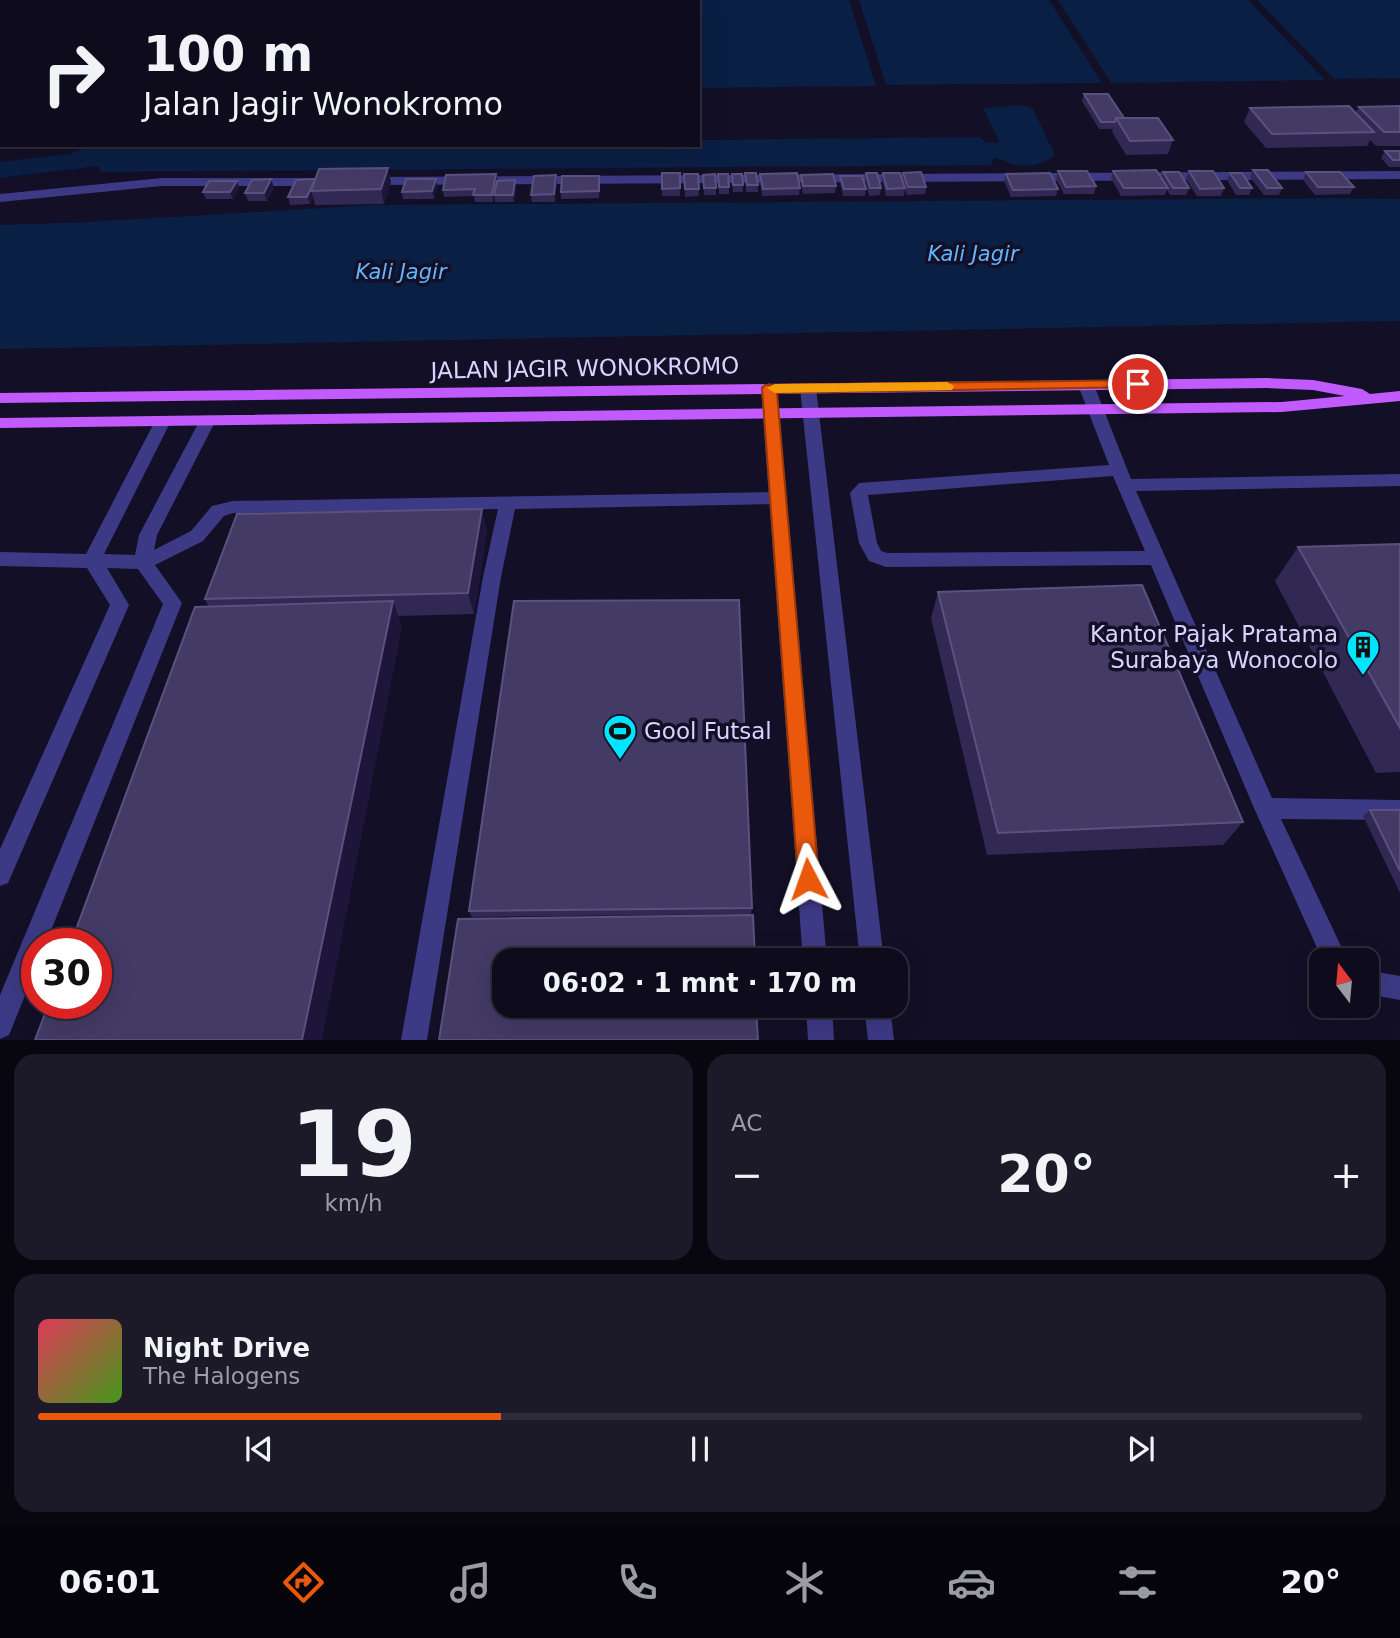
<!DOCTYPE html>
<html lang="id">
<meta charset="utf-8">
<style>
:root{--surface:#0e0b1c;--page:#1c1929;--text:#f1f3f6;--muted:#9b9ba3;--line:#2e2b3b;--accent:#ea580c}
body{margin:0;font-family:"DejaVu Sans",sans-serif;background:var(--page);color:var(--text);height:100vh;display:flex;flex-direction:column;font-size:26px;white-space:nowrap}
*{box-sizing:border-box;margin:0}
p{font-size:23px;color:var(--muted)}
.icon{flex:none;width:38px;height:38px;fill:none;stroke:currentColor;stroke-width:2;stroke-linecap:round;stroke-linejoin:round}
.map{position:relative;height:1040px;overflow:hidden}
.drawer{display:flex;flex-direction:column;gap:14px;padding:14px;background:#08060f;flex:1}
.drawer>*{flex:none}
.top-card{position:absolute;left:0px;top:0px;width:700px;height:147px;box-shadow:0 7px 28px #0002,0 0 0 2px var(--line);background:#0e0b1c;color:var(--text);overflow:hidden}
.needle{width:46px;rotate:344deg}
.fabs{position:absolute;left:1309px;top:948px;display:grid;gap:14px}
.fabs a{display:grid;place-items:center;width:70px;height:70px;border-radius:14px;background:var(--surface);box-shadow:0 7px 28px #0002,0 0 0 2px var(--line);font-size:35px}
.speed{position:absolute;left:21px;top:928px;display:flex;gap:14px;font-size:35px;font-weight:700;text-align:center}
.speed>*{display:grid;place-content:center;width:91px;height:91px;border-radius:50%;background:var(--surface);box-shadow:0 7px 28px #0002,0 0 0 2px var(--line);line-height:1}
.speed .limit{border:10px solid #d22;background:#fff;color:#111}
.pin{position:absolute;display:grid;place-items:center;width:60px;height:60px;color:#fff;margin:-30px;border:4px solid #fff;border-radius:50%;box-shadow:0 2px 7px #0007}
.me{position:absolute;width:77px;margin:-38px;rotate:356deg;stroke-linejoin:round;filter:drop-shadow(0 0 5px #0008)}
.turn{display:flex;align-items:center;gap:24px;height:147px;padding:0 28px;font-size:32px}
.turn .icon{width:91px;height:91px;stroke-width:2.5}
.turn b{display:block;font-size:49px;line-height:60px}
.big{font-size:52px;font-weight:700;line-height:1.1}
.drawer .card{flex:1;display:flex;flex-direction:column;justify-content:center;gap:10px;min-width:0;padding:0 24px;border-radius:21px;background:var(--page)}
.drawer .dial{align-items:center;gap:0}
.dial b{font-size:91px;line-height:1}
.song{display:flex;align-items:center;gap:21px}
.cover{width:84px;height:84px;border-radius:10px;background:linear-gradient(135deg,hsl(350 70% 55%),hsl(100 70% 35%))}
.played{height:7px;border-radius:4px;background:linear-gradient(90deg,var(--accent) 35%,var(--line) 35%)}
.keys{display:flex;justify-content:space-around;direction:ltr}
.heat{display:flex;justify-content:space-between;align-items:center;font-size:38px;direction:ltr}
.drawer .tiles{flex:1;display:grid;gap:14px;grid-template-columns:1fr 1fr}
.card:last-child{grid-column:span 2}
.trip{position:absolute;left:492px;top:948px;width:416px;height:70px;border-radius:21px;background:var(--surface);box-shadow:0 7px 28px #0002,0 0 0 2px var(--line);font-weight:700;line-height:70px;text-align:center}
.tab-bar{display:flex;height:112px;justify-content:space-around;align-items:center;background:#06040b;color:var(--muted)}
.tab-bar .icon{width:49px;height:49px}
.tab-bar .selected{color:var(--accent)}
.tab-bar b{font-size:32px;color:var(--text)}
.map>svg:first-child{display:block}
.water{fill:#0a1f44}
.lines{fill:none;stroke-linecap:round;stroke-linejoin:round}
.lane{fill:#3d3a85;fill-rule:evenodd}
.street{fill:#3d3a85;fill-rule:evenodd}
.primary{fill:#c25bff;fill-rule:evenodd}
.wall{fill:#312854}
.shaded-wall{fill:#1d163a}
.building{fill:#433a66;stroke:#5a527e;stroke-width:2}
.route{fill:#ea580c;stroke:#983908;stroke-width:2}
.slow{fill:#f59e0b}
.labels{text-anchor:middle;stroke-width:7;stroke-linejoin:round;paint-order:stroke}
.far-water-label{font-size:21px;font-style:italic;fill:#62b6ff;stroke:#130f26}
.street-label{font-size:23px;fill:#d9d4ff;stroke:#130f26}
.poi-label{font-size:23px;fill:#d9d4ff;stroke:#130f26;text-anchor:end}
</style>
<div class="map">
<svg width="1400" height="1040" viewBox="0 0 1400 1040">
<rect width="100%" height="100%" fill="#130f26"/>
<g class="water">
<path d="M0,0H280L2,2L0,26Z"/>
<path d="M660,0H849L876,86L698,88V2Z"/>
<path d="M859,0H1049L1102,83L886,85Z"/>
<path d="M1058,0H1248L1325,80L1111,83Z"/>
<path d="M1257,0H1400V78L1334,79Z"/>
<path d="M1022,105L1033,109L1055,155C1044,164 1031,168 1016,165C1008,164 1005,159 994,158L991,165L101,172L98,166L0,178V162L69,154L84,149L169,145H698V140L980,137L985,142L1000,143L983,108Z"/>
<path d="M1338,198L1400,199V321L0,349V225L87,222L374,205Z"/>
</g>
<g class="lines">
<g class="lane">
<path d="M285,0H295L284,2Z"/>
<path d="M1086,380L1094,385L1131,479L1400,474V486L1136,491L1272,798L1400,800V820L1281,819L1348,961H1323L1254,808L1151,565L886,567L869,561L859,543L850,493L859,483L1109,465L1078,385ZM1113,476L1145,551L887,553L881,551L877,543L868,495Z"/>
<path d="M208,415L216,420L157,535L154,550L191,531L212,506L233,501L779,492L788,498L779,504L515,509L501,577L427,1040H401L483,577L498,509L233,513L224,516L203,541L155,565L182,603L46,943H37V966L9,1035L0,1039V995L163,604L138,569L107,568L129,605L8,883L0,886V849L110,605L87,568L0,566V552L86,554L155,421L163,416L171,421L104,554L135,555L139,535L200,420Z"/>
<path d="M1367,970L1400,976V1000L1367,994Z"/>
</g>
<g class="street">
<path d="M1400,171V179L368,185L362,181L368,177Z"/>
<path d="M162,178H319L325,182L319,186H162L0,202V194Z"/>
<path d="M769,383L777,388L827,961H803L761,388Z"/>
<path d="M808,383L816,388L884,961H860L800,388Z"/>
<path d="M806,1006H832L834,1040H808Z"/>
<path d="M864,1006H890L894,1040H868Z"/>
</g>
<path class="primary" d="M1267,378L1313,380L1362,389L1370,394L1400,391V401L1282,412L0,428V418L1282,402L1345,396L1313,390L1267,388L0,403V393Z"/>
</g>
<g class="wall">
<path d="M1084,94L1124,118L1173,140L1168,154L1126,155L1112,132L1113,129H1099L1082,101Z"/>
<path d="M1400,106V146H1376L1370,140L1367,146L1266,148L1244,122L1250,108L1355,113L1359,107Z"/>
<path d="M1385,151H1400V167H1389L1381,158Z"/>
<path d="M1253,170L1282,188L1279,195H1264L1250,177Z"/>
<path d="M1058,171L1096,186L1094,194H1064L1056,179Z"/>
<path d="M1113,171L1161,177L1163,172L1189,188L1186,195H1170L1167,190L1165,195L1121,196L1111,178Z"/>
<path d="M1189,171L1224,188L1221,196H1197L1186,179Z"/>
<path d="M1306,172L1354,187L1350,194L1315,195L1303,180Z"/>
<rect x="662" y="173" width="18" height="23"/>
<path d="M745,173L758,185V192H746Z"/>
<path d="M866,173L881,188L880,195L869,196L865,180Z"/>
<path d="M883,173L902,179L903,173L926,187L925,194L907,195L905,189L904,196H886L882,180Z"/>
<path d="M1230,173L1252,188L1249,195H1236L1227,180Z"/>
<path d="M684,174H698L699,196L685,197Z"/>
<path d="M718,174L729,187V194H719Z"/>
<path d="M732,174L743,185V192H733Z"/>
<path d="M760,174L800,188L799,195L762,196L760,181Z"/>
<path d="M1006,174L1058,189L1056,196L1011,197L1004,181Z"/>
<path d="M556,175L557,182L555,202H532L531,195Z"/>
<path d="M703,175L716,188V195H704Z"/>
<path d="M801,175L836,186L835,193L803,194L801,182Z"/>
<path d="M840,176L866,189L865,196H843L840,183Z"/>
<path d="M296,180L391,182L384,204L315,205L313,197L310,204L290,205L288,197Z"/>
<path d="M237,181L239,188L233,199H206L203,192Z"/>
<path d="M497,181L516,188L514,202H495V197L493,202H475L474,196L444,197L443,190Z"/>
<path d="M600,183L599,198L561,199V192Z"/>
<path d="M437,186L434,199H403L402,192Z"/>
<path d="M274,187L267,201H248L245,193Z"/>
<path d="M487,530L474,614L398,616L402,627L209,607L205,599Z"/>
<path d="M1400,544V772L1376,773L1275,581L1298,547Z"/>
<path d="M938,592L1243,822L1223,845L987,855L931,618Z"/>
<path d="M1370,810H1400V893L1363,816Z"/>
<path d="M752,908L751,914L472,917L469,911Z"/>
</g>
<g class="shaded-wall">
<path d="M388,168L391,182L384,204L381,189Z"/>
<path d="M496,174L498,182L493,202L492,195Z"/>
<path d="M556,175L557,182L555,202L554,194Z"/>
<path d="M271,179L274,187L267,201L264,193Z"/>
<path d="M436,179L437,186L434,199L432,191Z"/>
<path d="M515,180L516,188L514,202L513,195Z"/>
<path d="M237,181L239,188L233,199L230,192Z"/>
<path d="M311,191L313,197L310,204L307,197Z"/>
<path d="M482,509L487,530L474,614L468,593Z"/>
<path d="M393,601L402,627L322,1040H302Z"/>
</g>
<g class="building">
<path d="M1084,94H1108L1124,118H1116L1115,122H1101Z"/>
<path d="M1349,106L1374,132L1272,134L1250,108Z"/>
<path d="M1400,106V132H1384L1359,107Z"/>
<path d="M1116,118H1158L1173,140L1130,141Z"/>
<path d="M1385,151H1400V160H1393Z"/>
<path d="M388,168L381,189L311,191L319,169Z"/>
<path d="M1156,170L1168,188H1124L1113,171Z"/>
<path d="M1253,170H1268L1282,188H1267Z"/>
<path d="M1058,171H1087L1096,186L1066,187Z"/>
<path d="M1189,171H1213L1224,188L1200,189Z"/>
<path d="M921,172L926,187H908L903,173Z"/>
<path d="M1163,172H1179L1189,188H1173Z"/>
<path d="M1306,172H1340L1354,187H1318Z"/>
<path d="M662,173H680V188L662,189Z"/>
<path d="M745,173H756L758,185H747Z"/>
<path d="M797,173L800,188L763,189L760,174Z"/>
<path d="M866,173H877L881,188H870Z"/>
<path d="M883,173H900L905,188L887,189Z"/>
<path d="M1050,173L1058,189L1013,190L1006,174Z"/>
<path d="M1230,173H1242L1252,188H1240Z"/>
<path d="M496,174L492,195H473L475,189L443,190L446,175Z"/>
<path d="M684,174H698L699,189H685Z"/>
<path d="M715,174L716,188H704L703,175Z"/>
<path d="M718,174H728L729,187H719Z"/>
<path d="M732,174H742L743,185H733Z"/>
<path d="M833,174L836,186H803L801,175Z"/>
<path d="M556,175L554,194L531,195L534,176Z"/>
<path d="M562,176H599V191L561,192Z"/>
<path d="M840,176H862L866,189H844Z"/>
<path d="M271,179L264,193H245L252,180Z"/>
<path d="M315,179L307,197H288L296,180Z"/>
<path d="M406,179H436L432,191L402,192Z"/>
<path d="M515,180L513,195H494L497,181Z"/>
<path d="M209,181H237L230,192H203Z"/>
<path d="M482,509L468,593L205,599L237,514Z"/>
<path d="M1400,544V728L1298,547Z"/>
<path d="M1142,585L1243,822L998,833L938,592Z"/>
<path d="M739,600L752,908L469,911L514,601Z"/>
<path d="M393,601L302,1040H35L49,1003H96V943H71L195,607Z"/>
<path d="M1370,810H1400V871Z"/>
<path d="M753,915L755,961H504V1006H756L758,1040H439L458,919Z"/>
</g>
<path class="route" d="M1138,380L1143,381V387L777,393L819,879L816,886L808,889L801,886L798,879L762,388L765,385Z"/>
<path class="slow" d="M947,382L954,386L952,390L775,393L767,388L775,384Z"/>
<defs>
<symbol id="building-pin" viewBox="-11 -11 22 30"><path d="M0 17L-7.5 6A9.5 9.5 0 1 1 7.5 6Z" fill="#00e5ff" stroke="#130f26"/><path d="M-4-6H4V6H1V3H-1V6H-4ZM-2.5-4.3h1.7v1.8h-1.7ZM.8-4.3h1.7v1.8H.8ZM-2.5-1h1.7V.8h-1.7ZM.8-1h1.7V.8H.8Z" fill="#111"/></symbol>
<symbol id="stadium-pin" viewBox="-11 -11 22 30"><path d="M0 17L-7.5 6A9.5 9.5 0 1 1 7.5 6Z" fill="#00e5ff" stroke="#130f26"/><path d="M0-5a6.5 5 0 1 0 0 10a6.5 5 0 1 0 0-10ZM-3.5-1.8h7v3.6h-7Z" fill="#111"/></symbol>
</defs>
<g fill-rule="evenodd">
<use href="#building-pin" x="1344" y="628" width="38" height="52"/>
<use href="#stadium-pin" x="601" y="712" width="38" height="52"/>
</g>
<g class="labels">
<g class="far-water-label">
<text x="973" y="261">Kali Jagir</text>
<text x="401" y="279">Kali Jagir</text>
</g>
<g class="street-label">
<text transform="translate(585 368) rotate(-1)" y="8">JALAN JAGIR WONOKROMO</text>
</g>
<g class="poi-label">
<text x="1338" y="642">Kantor Pajak Pratama<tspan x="1338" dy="26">Surabaya Wonocolo</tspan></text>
<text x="644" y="739" text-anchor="start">Gool Futsal</text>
</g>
</g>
</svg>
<div class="fabs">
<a><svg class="needle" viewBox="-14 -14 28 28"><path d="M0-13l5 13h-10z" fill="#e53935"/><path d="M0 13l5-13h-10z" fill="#9b9ba3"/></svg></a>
</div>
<div class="speed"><div class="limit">30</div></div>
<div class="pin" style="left:1138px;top:384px;background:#d93025"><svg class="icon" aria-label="arrive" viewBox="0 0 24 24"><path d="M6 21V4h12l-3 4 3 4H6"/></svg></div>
<svg class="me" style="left:808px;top:879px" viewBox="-20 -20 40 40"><path d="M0-17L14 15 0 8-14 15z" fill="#ea580c" stroke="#fff" stroke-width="4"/></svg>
<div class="trip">06:02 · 1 mnt · 170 m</div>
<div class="top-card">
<div class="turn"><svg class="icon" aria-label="right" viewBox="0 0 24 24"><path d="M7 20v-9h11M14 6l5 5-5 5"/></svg><div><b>100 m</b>Jalan Jagir Wonokromo</div></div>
</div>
</div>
<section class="drawer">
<div class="tiles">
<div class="card dial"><b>19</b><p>km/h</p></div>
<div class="card"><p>AC</p>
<div class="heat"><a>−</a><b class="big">20°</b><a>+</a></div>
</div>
<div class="card">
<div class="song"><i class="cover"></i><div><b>Night Drive</b><p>The Halogens</p></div></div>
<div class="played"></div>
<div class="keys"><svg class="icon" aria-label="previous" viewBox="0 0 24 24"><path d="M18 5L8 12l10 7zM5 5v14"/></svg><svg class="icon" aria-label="pause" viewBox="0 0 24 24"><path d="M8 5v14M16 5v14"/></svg><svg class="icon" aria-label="next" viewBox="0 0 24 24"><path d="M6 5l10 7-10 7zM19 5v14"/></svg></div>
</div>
</div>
</section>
<nav class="tab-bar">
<b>06:01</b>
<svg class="icon selected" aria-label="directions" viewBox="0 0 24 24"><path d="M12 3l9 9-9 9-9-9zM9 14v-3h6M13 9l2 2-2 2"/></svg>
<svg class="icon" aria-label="music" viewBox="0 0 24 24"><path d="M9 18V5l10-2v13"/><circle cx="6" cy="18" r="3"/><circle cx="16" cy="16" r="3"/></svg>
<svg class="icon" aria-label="phone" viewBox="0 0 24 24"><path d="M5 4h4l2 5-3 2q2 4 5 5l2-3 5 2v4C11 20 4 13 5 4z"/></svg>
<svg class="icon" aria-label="climate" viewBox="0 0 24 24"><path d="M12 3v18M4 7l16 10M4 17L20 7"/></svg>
<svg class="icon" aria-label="car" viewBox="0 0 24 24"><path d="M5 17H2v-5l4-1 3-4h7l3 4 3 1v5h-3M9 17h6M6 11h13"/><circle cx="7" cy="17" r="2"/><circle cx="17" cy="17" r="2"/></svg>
<svg class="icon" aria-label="filters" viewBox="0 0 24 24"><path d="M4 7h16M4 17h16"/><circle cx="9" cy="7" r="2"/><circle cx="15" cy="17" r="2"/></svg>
<b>20°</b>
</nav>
